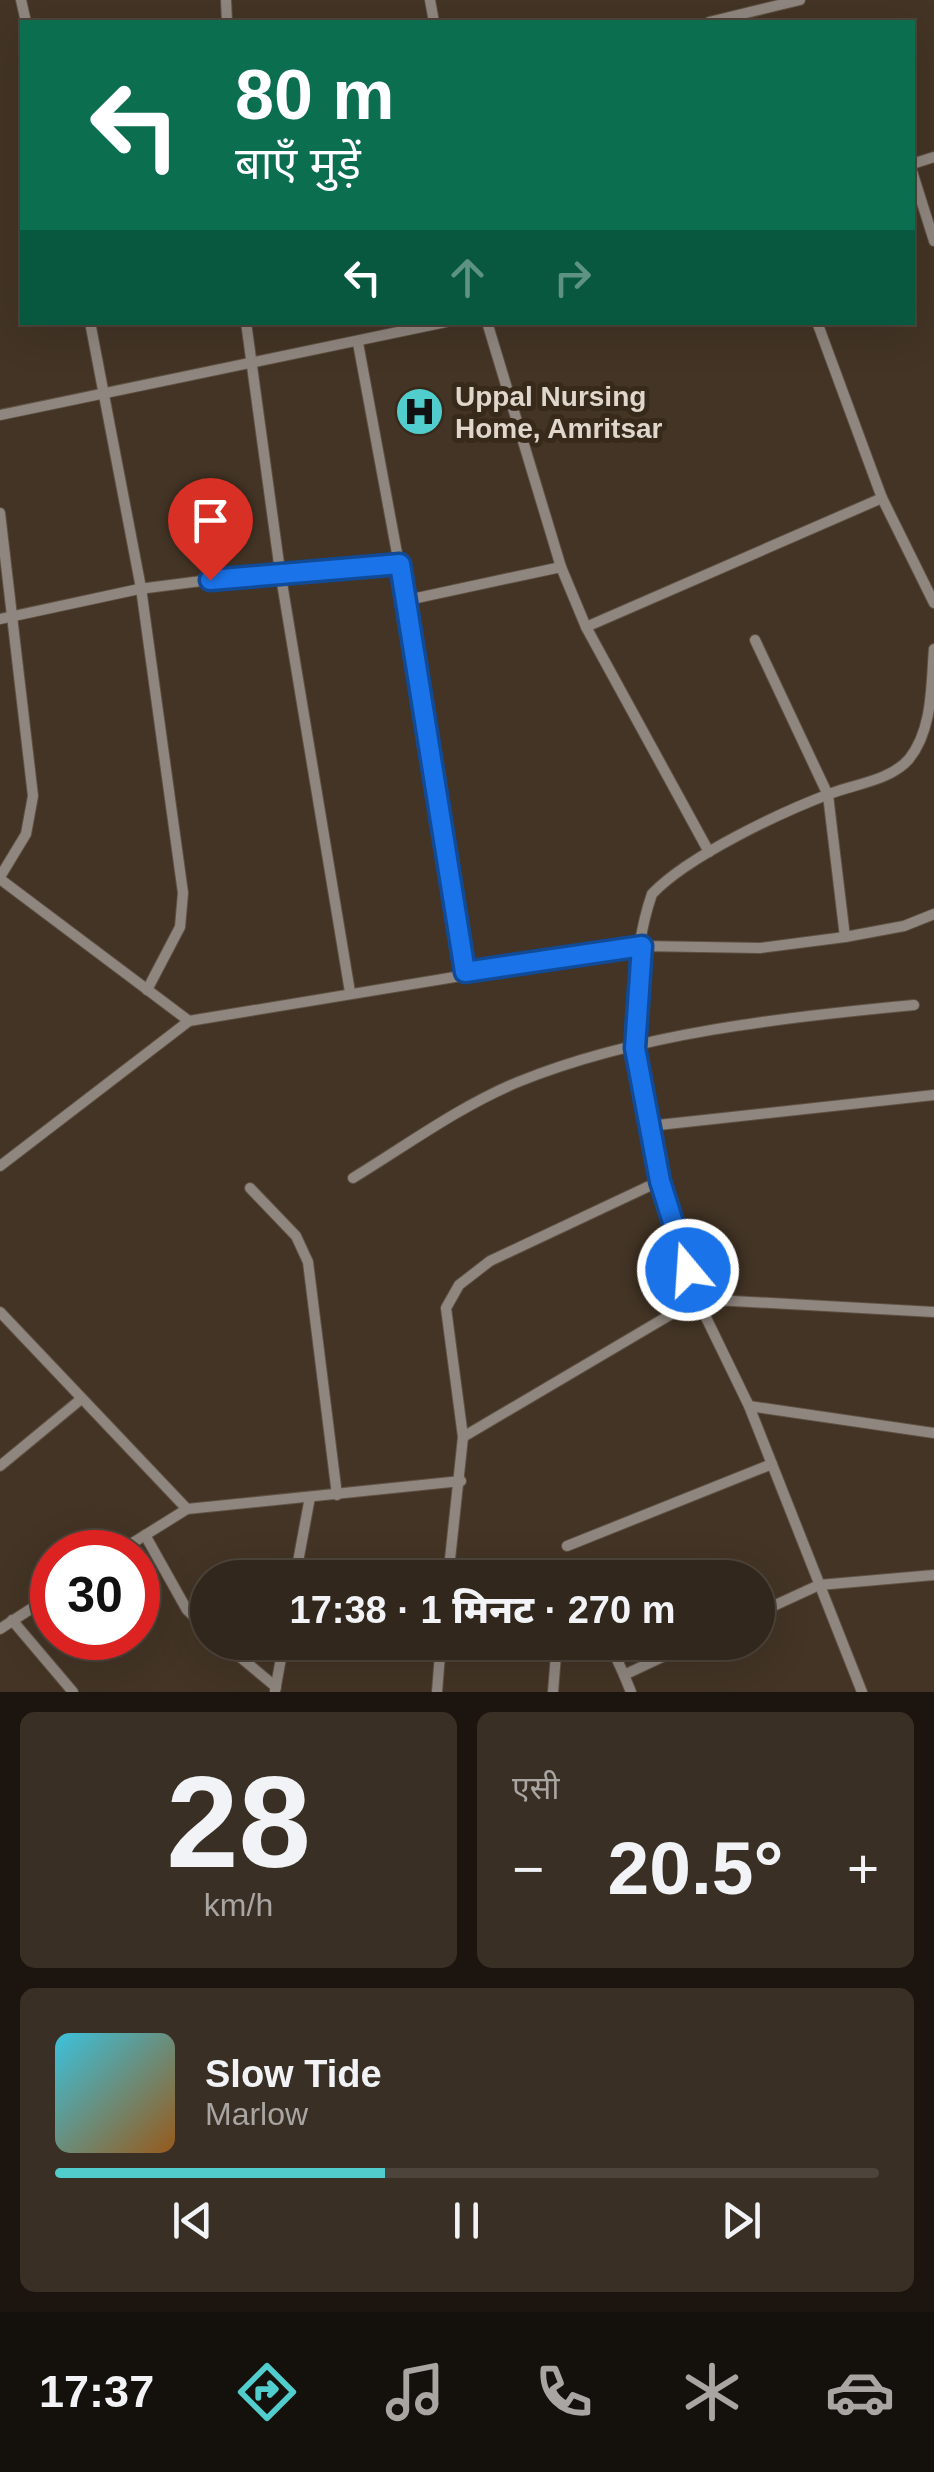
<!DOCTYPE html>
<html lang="hi">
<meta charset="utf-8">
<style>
:root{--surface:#32271c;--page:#3a2f25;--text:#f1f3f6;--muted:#a8a5a3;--line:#4d443b;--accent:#52cdcd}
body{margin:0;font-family:Arial,"Noto Sans Devanagari",sans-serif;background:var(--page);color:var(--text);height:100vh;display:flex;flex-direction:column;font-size:38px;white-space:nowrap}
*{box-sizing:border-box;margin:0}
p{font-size:32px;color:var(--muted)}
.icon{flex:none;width:55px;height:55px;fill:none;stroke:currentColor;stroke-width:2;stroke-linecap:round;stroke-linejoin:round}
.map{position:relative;height:1692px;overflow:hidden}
.panel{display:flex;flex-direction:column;gap:20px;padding:20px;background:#1c150f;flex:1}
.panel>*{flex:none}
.banner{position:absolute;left:20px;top:20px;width:895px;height:305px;border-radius:0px;box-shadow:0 10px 40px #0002,0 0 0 2px var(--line);background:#0b6e4f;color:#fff;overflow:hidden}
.speed{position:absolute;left:30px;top:1530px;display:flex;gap:20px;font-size:50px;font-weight:700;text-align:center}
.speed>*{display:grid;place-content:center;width:130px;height:130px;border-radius:50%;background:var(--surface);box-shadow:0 10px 40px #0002,0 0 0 2px var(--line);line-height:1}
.speed .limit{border:15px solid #d22;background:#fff;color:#111}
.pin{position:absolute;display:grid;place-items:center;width:85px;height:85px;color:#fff;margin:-102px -42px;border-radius:50% 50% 50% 0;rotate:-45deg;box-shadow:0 0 10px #0007}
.pin .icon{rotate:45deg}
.me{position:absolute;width:110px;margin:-55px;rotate:342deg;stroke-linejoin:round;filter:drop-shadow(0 0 8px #0008)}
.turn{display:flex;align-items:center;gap:35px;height:210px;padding:0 50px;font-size:45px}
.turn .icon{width:130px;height:130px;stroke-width:2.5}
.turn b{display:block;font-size:70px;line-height:85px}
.lanes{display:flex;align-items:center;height:95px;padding:0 50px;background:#0003;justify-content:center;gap:50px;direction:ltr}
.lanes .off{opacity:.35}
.big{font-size:75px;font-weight:800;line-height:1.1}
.panel .card{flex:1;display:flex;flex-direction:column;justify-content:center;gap:15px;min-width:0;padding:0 35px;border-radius:15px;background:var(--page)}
.panel .dial{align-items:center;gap:0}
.dial b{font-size:130px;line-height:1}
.song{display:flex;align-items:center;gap:30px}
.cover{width:120px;height:120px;border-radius:15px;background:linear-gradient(135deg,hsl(190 70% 55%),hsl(30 70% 35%))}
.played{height:10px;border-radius:5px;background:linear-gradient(90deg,var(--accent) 40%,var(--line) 40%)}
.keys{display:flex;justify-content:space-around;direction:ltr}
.heat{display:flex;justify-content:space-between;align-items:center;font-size:55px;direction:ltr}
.panel .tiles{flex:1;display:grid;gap:20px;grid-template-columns:1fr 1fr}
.card:last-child{grid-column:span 2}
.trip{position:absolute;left:190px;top:1560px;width:585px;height:100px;border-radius:50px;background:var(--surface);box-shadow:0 10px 40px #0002,0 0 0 2px var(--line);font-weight:800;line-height:100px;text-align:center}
.dock{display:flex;height:160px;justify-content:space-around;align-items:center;background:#14100b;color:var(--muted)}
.dock .icon{width:70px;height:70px}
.dock .current{color:var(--accent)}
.dock b{font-size:45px;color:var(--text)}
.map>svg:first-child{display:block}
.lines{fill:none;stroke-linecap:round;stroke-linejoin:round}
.street-casing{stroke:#5f5143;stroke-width:12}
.street{stroke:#8f867f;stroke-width:10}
.route-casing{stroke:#114b97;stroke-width:25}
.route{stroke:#1a73e8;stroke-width:18}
.labels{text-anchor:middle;stroke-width:10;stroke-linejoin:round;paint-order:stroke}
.poi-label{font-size:28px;font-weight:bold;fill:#dfd6cc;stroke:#382a1b;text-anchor:start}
</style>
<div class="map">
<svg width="934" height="1692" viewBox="0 0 934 1692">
<rect width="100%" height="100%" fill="#433425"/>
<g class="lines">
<defs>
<g id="street">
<path d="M21,0L26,22"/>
<path d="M226,0L227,22"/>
<path d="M430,0L434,22"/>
<path d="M709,22L800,0"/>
<path d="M912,164L934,157"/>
<path d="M912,171L934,241"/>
<path d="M90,322L141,588L183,893L180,927L147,990"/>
<path d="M246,322L280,571L350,992"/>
<path d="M487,322L561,567L586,627L709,852"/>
<path d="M817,322L882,498L934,603"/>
<path d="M358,343L399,564"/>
<path d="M0,415L446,322"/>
<path d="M0,513L33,796L26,834L0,877"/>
<path d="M403,601L561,567"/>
<path d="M0,619L139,589L280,571L399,564L465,972"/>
<path d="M586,627L882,498"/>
<path d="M755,640L828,795L845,937"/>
<path d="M0,879L189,1021L642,946L760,948L845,937L904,926L934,914"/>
<path d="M649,1126L934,1095"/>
<path d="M0,1166L189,1021"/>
<path d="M353,1178C407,1145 460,1106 518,1082C638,1033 786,1017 914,1005"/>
<path d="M660,1181L697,1299L749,1406L862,1692"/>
<path d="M250,1188L296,1236L308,1262L337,1495"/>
<path d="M0,1312L187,1509"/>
<path d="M749,1406L934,1433"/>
<path d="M463,1437L697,1299L934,1312"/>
<path d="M0,1466L80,1400"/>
<path d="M145,1535L187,1610L208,1630"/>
<path d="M567,1546L772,1464"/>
<path d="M118,1552L187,1509L461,1481"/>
<path d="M295,1578L310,1497"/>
<path d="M448,1578L463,1437L446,1308L459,1285L490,1261L660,1181C642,1089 620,986 652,894C688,856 781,812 832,793C856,784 891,780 909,759C933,729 931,685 934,649"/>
<path d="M758,1613L819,1585L934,1575"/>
<path d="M12,1620L73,1692"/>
<path d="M0,1629L52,1595"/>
<path d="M222,1642L276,1687"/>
<path d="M609,1642L624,1675L694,1642"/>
<path d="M624,1675L631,1692"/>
<path d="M275,1691L284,1642"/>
<path d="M437,1692L441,1642"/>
<path d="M553,1692L557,1642"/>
</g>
</defs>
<use href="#street" class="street-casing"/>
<use href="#street" class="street"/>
</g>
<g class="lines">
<defs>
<path id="route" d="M210,580L400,564L465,972L642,946L635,1048L660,1181L688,1270"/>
</defs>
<use href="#route" class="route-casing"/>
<use href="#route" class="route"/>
</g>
<defs>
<symbol id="hospital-disc" viewBox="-11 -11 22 22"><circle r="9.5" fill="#52cdcd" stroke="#382a1b"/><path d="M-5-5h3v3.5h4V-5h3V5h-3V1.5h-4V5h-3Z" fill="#111"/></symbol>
</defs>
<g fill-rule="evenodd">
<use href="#hospital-disc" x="392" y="384" width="55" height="55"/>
</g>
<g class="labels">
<g class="poi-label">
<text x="455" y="406">Uppal Nursing<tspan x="455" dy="32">Home, Amritsar</tspan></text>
</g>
</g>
</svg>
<div class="speed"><div class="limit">30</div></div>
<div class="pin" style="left:210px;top:580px;background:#d93025"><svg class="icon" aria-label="arrive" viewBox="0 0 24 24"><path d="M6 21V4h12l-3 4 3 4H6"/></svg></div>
<svg class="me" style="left:688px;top:1270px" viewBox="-20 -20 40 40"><circle r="17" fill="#1a73e8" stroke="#fff" stroke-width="3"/><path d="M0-11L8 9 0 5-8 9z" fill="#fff"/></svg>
<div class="trip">17:38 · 1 मिनट · 270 m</div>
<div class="banner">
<div class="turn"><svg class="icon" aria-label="left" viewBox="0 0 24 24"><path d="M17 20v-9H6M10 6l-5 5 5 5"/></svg><div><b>80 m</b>बाएँ मुड़ें</div></div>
<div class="lanes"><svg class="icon" aria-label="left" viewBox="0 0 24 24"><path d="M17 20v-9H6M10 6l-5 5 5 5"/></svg><svg class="icon off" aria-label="ahead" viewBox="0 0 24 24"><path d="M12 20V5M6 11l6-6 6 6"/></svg><svg class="icon off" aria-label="right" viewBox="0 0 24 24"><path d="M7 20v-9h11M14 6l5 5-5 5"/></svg></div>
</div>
</div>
<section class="panel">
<div class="tiles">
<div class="card dial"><b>28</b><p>km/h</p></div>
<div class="card"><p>एसी</p>
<div class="heat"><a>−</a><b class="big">20.5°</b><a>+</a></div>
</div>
<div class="card">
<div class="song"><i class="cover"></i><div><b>Slow Tide</b><p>Marlow</p></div></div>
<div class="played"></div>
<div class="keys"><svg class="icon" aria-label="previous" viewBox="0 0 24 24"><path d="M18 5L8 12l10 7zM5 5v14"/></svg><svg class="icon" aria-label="pause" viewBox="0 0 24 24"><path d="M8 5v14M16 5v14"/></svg><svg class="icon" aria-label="next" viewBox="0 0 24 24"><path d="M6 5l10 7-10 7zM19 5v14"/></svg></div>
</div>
</div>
</section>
<nav class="dock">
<b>17:37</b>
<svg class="icon current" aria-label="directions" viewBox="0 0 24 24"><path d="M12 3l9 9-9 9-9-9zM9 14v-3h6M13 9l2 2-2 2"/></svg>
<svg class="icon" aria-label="music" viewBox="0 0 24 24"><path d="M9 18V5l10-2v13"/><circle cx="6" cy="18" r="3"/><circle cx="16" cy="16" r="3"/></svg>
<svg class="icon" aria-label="phone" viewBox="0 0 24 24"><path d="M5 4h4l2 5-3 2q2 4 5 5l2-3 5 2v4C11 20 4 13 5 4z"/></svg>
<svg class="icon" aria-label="climate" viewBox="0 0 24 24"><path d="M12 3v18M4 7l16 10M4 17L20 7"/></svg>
<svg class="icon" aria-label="car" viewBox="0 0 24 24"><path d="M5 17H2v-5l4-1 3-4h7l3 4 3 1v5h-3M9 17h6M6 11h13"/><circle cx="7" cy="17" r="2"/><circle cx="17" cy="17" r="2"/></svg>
</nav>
